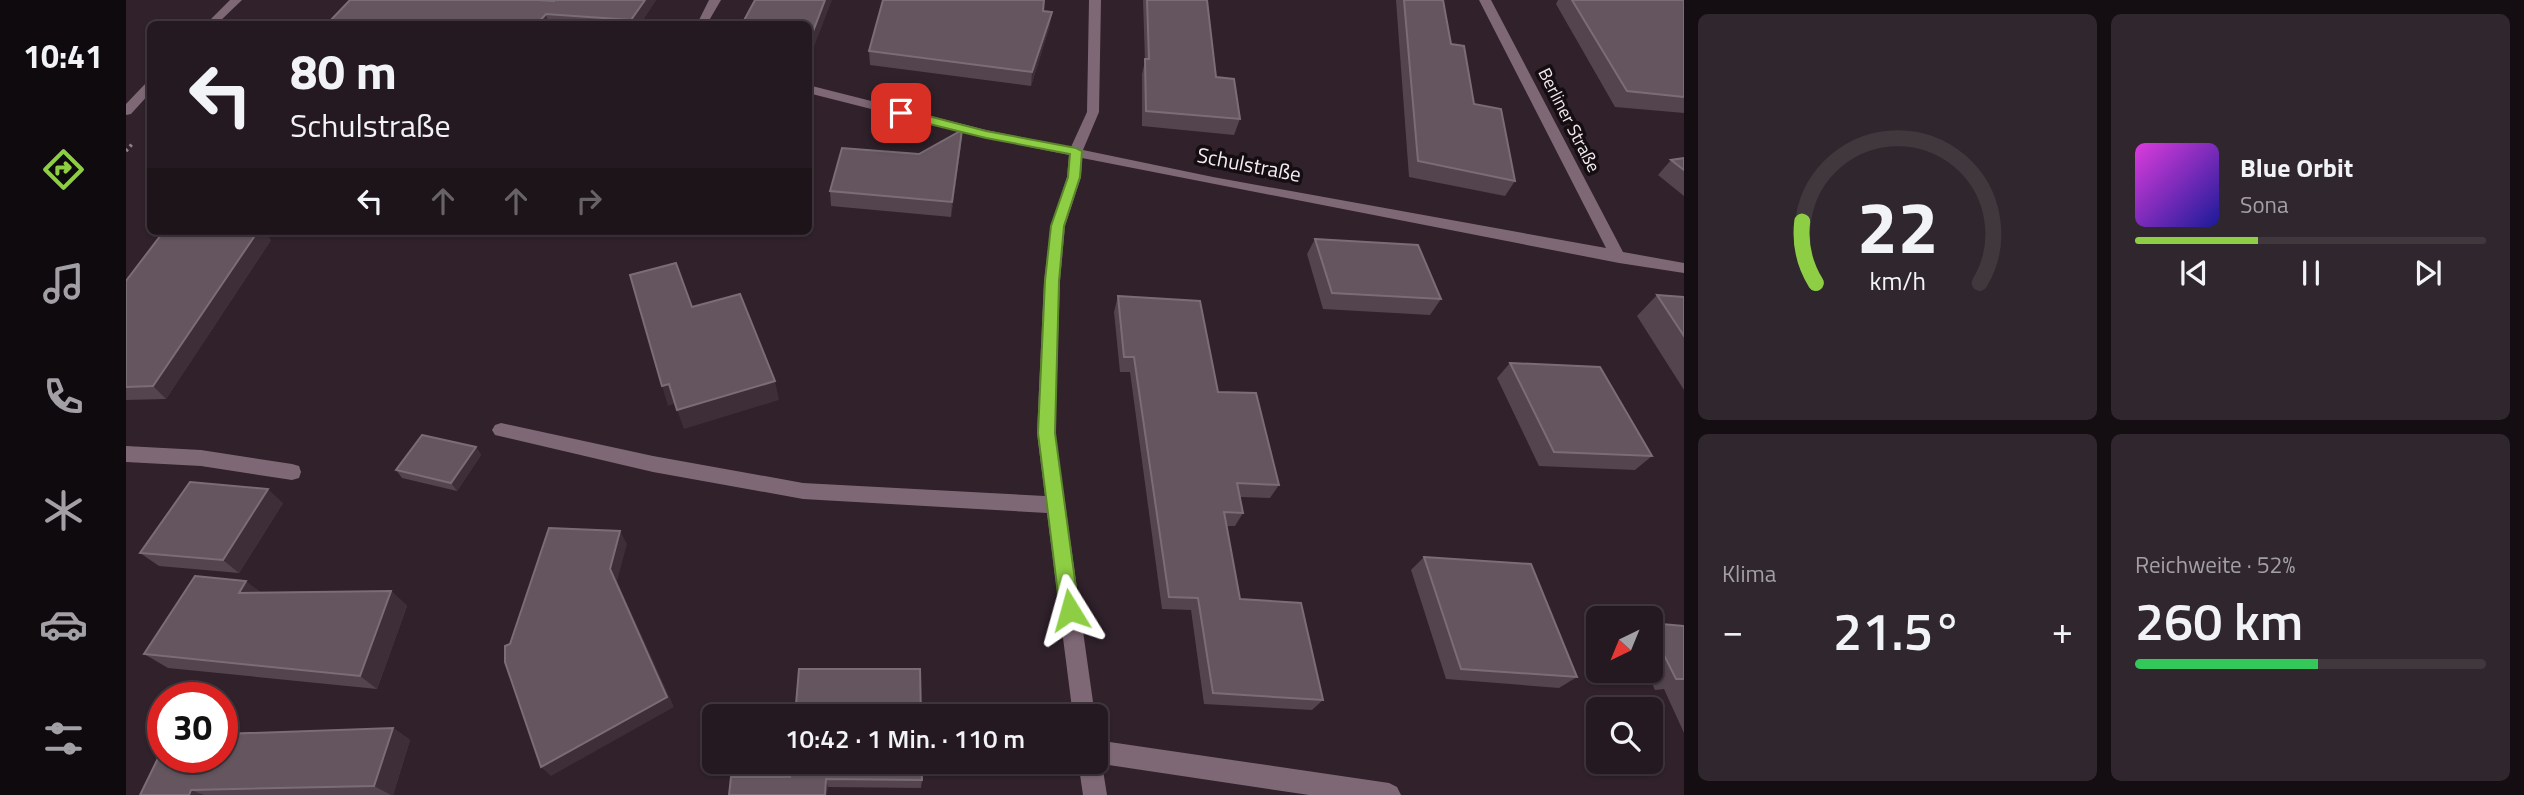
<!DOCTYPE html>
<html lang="de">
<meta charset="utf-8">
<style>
:root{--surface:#241920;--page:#30262d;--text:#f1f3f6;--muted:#a3a0a5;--line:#41383e;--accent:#8dce44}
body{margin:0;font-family:"Titillium Web",sans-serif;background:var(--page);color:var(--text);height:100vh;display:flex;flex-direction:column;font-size:26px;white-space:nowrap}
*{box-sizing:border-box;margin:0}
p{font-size:23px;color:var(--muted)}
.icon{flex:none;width:38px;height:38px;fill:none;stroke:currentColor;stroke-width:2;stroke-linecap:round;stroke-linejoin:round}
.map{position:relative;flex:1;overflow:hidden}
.panel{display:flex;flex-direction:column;gap:14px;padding:14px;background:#140e12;width:840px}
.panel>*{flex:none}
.top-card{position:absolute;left:21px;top:21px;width:665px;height:214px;border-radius:10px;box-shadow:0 2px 5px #0004,0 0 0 2px var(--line);background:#241920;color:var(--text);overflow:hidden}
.needle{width:46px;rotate:223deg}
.fabs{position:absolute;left:1460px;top:606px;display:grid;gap:14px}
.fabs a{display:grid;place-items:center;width:77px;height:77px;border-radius:10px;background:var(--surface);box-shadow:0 2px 5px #0004,0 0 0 2px var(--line);font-size:35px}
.speed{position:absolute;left:21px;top:682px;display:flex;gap:14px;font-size:35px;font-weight:700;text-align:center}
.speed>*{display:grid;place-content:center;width:91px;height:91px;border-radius:50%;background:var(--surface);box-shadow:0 2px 5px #0004,0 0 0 2px var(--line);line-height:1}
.speed .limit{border:10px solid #d22;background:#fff;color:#111}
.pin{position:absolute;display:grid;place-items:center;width:60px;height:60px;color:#fff;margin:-30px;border-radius:14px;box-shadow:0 4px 10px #0006}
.me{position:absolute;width:77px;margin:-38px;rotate:352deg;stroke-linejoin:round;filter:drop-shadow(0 0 5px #0008)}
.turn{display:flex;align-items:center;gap:24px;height:147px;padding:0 28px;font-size:32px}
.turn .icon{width:91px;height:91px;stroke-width:2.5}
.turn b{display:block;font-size:49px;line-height:60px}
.lanes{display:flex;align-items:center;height:66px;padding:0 28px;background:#0003;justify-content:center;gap:35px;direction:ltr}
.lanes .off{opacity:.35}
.big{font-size:52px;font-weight:600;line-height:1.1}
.panel .card{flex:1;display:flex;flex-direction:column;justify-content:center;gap:10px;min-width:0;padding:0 24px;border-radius:10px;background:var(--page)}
.panel .dial{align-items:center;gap:0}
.dial svg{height:182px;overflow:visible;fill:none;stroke:var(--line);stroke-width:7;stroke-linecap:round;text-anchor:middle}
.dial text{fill:var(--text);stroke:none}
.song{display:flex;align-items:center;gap:21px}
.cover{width:84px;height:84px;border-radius:10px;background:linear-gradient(135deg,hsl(300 70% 55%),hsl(240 70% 35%))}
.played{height:7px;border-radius:4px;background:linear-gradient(90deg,var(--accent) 35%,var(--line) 35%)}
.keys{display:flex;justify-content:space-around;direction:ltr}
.heat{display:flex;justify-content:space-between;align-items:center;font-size:38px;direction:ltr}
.charge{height:10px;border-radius:5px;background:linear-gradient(90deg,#34c759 52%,var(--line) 0)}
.panel .tiles{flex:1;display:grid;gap:14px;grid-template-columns:repeat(2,1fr)}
.trip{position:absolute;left:576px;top:704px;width:406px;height:70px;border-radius:10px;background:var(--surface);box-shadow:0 2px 5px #0004,0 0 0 2px var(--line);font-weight:600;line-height:70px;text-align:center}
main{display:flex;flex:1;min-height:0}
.dock{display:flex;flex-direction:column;width:126px;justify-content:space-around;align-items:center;background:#0e0a0d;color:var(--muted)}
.dock .icon{width:49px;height:49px}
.dock .selected{color:var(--accent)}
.dock b{font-size:32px;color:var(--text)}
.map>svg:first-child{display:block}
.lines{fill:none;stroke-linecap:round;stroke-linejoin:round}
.path{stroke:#8e8189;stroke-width:3.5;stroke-dasharray:2.5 3.5;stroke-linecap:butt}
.minor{fill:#7f6876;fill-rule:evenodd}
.wall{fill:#53444d}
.shaded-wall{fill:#3e2e38}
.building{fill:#64555f;stroke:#7b6d76;stroke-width:2}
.route{fill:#8dce44;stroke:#5c862c;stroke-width:2}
.labels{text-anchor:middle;stroke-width:7;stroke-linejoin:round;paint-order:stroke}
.far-street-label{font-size:18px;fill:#f4eaf0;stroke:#140d11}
.street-label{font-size:21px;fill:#f4eaf0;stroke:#140d11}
</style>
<main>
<nav class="dock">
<b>10:41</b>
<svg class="icon selected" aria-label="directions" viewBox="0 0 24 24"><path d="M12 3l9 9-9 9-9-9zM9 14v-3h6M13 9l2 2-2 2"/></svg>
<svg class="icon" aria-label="music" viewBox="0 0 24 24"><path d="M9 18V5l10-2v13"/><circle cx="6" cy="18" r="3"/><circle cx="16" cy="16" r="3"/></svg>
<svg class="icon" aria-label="phone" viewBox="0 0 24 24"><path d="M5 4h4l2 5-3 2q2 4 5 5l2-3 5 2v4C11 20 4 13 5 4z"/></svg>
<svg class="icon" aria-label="climate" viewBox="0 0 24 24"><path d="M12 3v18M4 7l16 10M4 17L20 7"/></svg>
<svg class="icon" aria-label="car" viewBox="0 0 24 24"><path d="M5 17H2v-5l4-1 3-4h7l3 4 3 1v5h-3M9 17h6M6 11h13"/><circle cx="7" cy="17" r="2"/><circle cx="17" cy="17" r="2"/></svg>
<svg class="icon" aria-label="filters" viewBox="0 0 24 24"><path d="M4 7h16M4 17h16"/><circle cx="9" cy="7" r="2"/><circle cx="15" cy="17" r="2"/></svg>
</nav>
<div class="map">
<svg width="1558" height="795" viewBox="0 0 1558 795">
<rect width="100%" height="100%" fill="#30212a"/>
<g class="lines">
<path class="path" d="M0,151L8,142"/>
<g class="minor">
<path d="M104,0H116L91,24H80Z"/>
<path d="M583,0H595L581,24H571Z"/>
<path d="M963,0H975L973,112L957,150L1087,177L1480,248L1353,0H1365L1497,252L1558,263V273L1493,263L956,158L955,177L939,226L934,281L929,433L969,716H947L921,513L677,499L527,472L369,435L366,430L369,425L375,423L527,456L677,483L919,496L911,433L918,281L925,226L941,177L943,155L860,138L682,93V85L860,130L945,147L961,112Z"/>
<path d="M24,82V93L5,114L0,115V104L20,83Z"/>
<path d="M0,446L75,450L166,464L173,466L175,472L173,478L166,480L75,466L0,462Z"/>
<path d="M970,740L1263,783L1271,787L1275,795H1183L976,764L981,795H957L952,761H970Z"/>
</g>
</g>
<g class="wall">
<path d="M530,0L514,24H201L428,1Z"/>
<path d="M1017,0H1081L1090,77L1114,119L1108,135L1016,126V74L1019,61Z"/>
<path d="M1270,0H1317L1325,44L1348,104L1389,181L1379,196L1283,177Z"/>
<path d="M1432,0H1558V113L1489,107L1430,4Z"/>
<path d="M917,11L924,25L905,86L744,65L743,51Z"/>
<path d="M836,130L835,145L825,217L705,206L704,191L793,154Z"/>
<path d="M1558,158V196L1532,175L1545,160Z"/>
<path d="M1189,239L1315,299L1304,315L1197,309L1181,254Z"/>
<path d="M145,240L40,399L0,400V281Z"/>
<path d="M1531,295L1558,297V390L1511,316Z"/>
<path d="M992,296L1092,392L1153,485L1144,498L1114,497L1117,513L1109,526H1100L1114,599L1197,700L1186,710L1078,704L1065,610L1036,609L1004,372H994L988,312Z"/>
<path d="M1384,363L1526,456L1509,470L1413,466L1371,378Z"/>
<path d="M350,447L355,455L331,491L276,478L270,470Z"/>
<path d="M157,503L113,573L33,566L14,553Z"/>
<path d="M1298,557L1451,677L1433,688L1320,679L1285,570Z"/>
<path d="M265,591L281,606L251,689L42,668L18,654L137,593Z"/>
<path d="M1558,626V733L1538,689L1529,690L1520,670H1524V627Z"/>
<path d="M267,728L284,740L267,795H14Z"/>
<path d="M605,777L796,780L795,788L702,787Z"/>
</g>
<g class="shaded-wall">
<path d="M519,0H530L514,24H506L505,20Z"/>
<path d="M699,0H706L684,57L683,42Z"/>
<path d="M926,12L924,25L905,86L906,72Z"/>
<path d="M420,14L423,24H411Z"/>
<path d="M836,130L835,145L825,217L826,202Z"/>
<path d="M132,231H138L145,240L40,399L27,386Z"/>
<path d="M649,381L653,400L558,429L551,410Z"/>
<path d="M543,384L550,403L542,406L536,386Z"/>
<path d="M350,447L355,455L331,491L325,483Z"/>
<path d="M142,489L157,503L113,573L97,560Z"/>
<path d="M494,531L501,544L491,581L548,707L425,776L415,767L484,569Z"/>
<path d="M120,581L140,596L113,593Z"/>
<path d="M265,591L281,606L251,689L234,676Z"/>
<path d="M267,728L284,740L267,795H265L248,786Z"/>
<path d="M700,779L702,787L701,795H699Z"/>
<path d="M65,790L78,795H63Z"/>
</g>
<g class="building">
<path d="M224,0H411L428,1L429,0H519L505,20L420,14L411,24H201Z"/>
<path d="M629,0H699L683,42L682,24H616Z"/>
<path d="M757,0H918L917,11L926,12L906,72L743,51Z"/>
<path d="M1021,0H1081L1090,77L1108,79L1114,119L1020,111L1019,59H1023Z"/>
<path d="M1278,0H1317L1325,44L1338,46L1348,104L1375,109L1389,181L1292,161Z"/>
<path d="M1446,0H1558V97L1501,91Z"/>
<path d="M836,130L826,202L704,191L716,148L793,154Z"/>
<path d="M1558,158V170L1545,160Z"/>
<path d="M38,231H132L27,386L0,387V281Z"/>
<path d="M1189,239L1292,245L1315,299L1206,293Z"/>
<path d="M550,263L566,307L614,294L649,381L551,410L543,384L536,386L504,275Z"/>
<path d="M1531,295L1558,297V336Z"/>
<path d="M992,296L1074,301L1092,392L1130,393L1153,485L1111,483L1117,513L1098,512L1114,599L1175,603L1197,700L1087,693L1072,598L1043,597L1008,357H998Z"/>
<path d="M1384,363L1474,367L1526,456L1428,452Z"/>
<path d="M296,435L350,447L325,483L270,470Z"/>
<path d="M64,482L142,489L97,560L14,553Z"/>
<path d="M423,528L494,531L484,569L541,697L415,767L379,662V646L384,644Z"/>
<path d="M1298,557L1405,564L1451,677L1335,669Z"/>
<path d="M69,576L120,581L113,593L265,591L234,676L18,654Z"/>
<path d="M1524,623L1558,626V679H1550L1524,627Z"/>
<path d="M673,669H794L795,716H669Z"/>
<path d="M267,728L248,786L65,790L63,795H14L37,748V758H96V734Z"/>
<path d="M666,761H795L796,780L700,779L699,795H603L605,777H664Z"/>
</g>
<path class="route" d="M775,109L860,131L950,148L956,151L954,177L938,226L933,281L929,433L953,610L950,617L944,619L937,617L934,610L912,433L919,281L925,226L942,177L944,154L860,138L771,116V111Z"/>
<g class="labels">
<g class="far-street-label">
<text transform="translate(1443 120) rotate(63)" y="6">Berliner Straße</text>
</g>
<g class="street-label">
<text transform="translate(1123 165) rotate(11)" y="7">Schulstraße</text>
</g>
</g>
</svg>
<div class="fabs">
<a><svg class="needle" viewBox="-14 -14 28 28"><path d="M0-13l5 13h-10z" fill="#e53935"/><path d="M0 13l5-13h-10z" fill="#a3a0a5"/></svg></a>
<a><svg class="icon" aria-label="search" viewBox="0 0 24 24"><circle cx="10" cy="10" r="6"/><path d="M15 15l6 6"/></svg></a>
</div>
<div class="speed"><div class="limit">30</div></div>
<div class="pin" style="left:775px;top:113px;background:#d93025"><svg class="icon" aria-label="arrive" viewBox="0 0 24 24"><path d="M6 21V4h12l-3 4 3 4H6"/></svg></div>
<svg class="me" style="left:944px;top:610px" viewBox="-20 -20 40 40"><path d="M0-17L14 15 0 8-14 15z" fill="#8dce44" stroke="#fff" stroke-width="4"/></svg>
<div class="trip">10:42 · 1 Min. · 110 m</div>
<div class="top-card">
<div class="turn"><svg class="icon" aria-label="left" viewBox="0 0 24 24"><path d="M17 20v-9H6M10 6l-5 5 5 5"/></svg><div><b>80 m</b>Schulstraße</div></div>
<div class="lanes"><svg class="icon" aria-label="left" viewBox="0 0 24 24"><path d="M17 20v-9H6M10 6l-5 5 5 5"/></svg><svg class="icon off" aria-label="ahead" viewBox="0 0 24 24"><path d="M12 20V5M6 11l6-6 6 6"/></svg><svg class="icon off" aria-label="ahead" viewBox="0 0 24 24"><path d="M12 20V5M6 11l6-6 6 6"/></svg><svg class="icon off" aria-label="right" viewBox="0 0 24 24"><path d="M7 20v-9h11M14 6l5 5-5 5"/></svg></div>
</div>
</div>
<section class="panel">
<div class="tiles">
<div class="card dial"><svg viewBox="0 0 100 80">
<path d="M14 69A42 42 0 1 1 86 69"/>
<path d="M14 69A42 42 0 0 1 8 42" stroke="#8dce44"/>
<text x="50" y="56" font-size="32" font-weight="700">22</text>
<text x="50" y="72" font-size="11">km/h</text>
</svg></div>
<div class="card">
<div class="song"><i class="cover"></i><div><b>Blue Orbit</b><p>Sona</p></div></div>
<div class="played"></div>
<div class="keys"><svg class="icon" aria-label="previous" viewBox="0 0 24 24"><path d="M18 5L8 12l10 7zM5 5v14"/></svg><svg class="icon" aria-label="pause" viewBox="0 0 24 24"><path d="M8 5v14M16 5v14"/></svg><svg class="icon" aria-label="next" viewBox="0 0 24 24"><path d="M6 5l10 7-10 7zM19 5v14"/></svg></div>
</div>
<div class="card"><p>Klima</p>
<div class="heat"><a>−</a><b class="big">21.5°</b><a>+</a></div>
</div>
<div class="card"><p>Reichweite · 52%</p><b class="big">260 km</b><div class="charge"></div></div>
</div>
</section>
</main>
